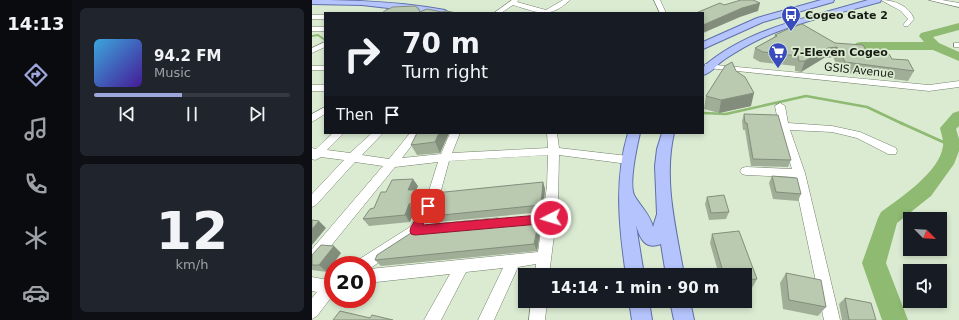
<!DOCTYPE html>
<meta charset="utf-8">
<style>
:root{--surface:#171b24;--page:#20242c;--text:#f1f3f6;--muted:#9ea1a6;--line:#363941;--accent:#9ea7dc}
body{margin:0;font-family:"DejaVu Sans",sans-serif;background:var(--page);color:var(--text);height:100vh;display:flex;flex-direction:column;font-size:15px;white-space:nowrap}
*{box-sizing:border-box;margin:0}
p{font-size:13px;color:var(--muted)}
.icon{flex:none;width:22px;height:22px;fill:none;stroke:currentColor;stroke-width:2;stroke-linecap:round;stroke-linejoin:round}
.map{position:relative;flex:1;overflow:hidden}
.side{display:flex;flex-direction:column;gap:8px;padding:8px;background:#0d0f14;width:240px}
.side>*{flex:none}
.guide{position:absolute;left:12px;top:12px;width:380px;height:122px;border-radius:0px;box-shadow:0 2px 6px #0003;background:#171b24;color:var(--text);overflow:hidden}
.needle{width:26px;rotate:114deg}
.tools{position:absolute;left:591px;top:212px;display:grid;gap:8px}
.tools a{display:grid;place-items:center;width:44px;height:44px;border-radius:0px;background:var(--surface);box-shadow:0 2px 6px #0003;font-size:20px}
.speed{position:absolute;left:12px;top:256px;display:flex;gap:8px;font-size:20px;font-weight:700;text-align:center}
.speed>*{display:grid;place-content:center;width:52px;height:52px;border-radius:50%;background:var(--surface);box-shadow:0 2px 6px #0003;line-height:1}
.speed .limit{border:6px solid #d22;background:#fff;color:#111}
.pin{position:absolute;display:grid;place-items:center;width:34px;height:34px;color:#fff;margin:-17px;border-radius:8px;box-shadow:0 2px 6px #0006}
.me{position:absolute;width:44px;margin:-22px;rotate:265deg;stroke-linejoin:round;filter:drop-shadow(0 0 3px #0008)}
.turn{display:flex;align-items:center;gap:14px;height:84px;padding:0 12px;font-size:18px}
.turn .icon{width:52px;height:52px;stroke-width:2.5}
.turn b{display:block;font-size:28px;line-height:34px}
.then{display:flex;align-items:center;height:38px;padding:0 12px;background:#0003;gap:8px;font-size:15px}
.side .tile{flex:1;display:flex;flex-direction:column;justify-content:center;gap:6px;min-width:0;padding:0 14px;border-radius:6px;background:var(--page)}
.side .dial{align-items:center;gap:0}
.dial b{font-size:52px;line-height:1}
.song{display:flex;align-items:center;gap:12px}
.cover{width:48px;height:48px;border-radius:6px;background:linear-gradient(135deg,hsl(200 70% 55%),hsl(260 70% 35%))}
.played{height:4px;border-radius:2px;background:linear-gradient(90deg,var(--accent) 45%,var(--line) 45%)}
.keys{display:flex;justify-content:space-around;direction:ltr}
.trip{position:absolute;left:206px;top:268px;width:234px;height:40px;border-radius:0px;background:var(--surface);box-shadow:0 2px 6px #0003;font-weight:800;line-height:40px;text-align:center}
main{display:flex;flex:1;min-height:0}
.tab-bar{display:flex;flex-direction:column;width:72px;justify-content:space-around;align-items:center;background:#090b0e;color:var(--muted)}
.tab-bar .icon{width:28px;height:28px}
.tab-bar .active{color:var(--accent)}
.tab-bar b{font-size:18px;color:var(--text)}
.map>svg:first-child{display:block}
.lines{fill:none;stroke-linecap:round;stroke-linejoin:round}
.stream-far2{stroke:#8eba72;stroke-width:2}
.stream-far1{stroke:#8eba72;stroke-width:2.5}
.stream{stroke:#8eba72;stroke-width:3}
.river{fill:#8eba72;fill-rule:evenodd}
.minor-casing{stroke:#72816a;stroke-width:1}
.major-casing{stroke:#5d6fa9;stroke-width:2}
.minor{fill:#fff;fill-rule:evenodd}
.major{fill:#b5c4fc;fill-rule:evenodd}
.wall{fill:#a0ae98}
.shaded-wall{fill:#828d7c}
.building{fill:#bacab1;stroke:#828d7c}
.route{fill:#e11d48;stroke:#92132f}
.labels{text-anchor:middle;stroke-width:3.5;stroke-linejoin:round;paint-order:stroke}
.far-poi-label{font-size:11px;font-weight:bold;fill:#151a12;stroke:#dbebd2;text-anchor:start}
.far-street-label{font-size:11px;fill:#151a12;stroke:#dbebd2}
</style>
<main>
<nav class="tab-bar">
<b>14:13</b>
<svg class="icon active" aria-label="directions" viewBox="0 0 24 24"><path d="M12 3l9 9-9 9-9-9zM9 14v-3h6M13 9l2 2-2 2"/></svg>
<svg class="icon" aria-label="music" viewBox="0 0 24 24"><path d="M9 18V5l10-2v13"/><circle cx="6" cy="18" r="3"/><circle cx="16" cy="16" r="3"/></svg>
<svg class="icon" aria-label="phone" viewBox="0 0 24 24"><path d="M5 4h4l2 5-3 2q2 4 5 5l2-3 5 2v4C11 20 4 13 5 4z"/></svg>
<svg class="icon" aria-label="climate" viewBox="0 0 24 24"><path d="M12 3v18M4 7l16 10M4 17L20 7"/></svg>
<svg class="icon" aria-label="car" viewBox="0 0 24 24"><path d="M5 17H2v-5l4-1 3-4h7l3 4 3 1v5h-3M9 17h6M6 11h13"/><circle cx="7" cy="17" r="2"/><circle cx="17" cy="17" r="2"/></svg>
</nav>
<section class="side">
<div class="tile">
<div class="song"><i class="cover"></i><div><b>94.2 FM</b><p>Music</p></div></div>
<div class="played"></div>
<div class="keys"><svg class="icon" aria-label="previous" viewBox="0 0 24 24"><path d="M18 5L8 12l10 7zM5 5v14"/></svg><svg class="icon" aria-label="pause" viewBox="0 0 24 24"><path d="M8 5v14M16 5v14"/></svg><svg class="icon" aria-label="next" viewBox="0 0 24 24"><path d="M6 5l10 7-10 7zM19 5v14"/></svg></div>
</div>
<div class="tile dial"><b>12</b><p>km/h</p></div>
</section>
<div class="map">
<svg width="647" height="320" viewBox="0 0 647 320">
<rect width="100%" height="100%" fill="#dbebd2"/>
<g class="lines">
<path class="stream-far2" d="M0,36L6,35L13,40"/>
<path class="stream-far1" d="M391,113L414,114L494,96L555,107L591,124"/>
<path class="stream" d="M589,123L640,146"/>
<g class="river">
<path d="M647,23V30L621,37L627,43L647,52V61L621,50H548L544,49L542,46L544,43L548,42H612L607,36L609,33Z"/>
<path d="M647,111V126L644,129L647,139V151L642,164L619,196L585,223L574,263L596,320H570L550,263L566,218L569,212C588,198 628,172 631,146C632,141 629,133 628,128L641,113Z"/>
</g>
<defs>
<g id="minor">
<path d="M200,0H207L205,2L234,10L251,0H258C237,20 225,12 201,5L189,13H182Z"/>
<path d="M342,0H348L354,13H348Z"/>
<path d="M569,0C583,0 597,6 602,19L596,26H592L591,25L596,19L589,11Z"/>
<path d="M617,0H630L647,3V7Z"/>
<rect x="0" y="15" width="13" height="4"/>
<rect x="0" y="27" width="13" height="4"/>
<path d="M13,42V47L0,53V48Z"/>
<rect x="642" y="43" width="5" height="4"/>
<path d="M393,64L617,85L647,81V87L617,91L396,68H393Z"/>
<rect x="0" y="66" width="13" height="4"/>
<rect x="0" y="85" width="13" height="6"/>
<path d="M468,103L473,106L476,123L520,126L548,132L584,148L585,151L584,154H576L545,138L520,132L478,130L493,173L528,320H512L482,177L434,175L430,174L428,171L430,168L434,167L480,169L467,126L463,106Z"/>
<path d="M13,107V114L0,122V114Z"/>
<path d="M21,133H32L15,150L38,153L60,133H71L50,155L77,159L98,133H109L90,158L129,154L138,133H148L140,153L236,148L235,133H245L247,148L316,156L320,157L322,160L320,163L316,164L247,155L246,204L237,275H223L224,264L206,267L182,320H166L191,268L154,272L129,320H112L138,274L55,283V265H44L46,260L98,227L116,194L126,162L83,167L5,263L0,265V249L71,166L43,162L4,205L0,207V194L32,160L9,157L3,160L0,159V148L4,149ZM236,155L235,186L226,252L57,269L106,236L190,227L191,223L190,219L185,218L113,225L128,194L137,161Z"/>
<path d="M0,277L21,281V295L5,316L0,319V298L5,292L0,291Z"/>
<path d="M219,301H235L233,320H217Z"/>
</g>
<g id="major">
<path d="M0,0C45,0 89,2 133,10L137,13H120L50,5L0,4Z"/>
<path d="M509,0H522L521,2L451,22L391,49V42L445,18Z"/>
<path d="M556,0H569L568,2C529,13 488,21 450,38C437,44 425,51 413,59C405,64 400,73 391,75V67C437,27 500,17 556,0Z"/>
<path d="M316,133H328C325,146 317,183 322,195C328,206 338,214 341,227L345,214L343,166L345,149L350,133H362C351,180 364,228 372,275H354L349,244C333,250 328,239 324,225L332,275H314C307,227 302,180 316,133Z"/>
<path d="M317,301H337L340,320H320Z"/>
<path d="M358,301H378L382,320H362Z"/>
</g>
</defs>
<use href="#minor" class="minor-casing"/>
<use href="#major" class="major-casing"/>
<use href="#minor" class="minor"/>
<use href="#major" class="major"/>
</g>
<g class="wall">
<path d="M463,35L523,43L580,59L602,71L596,81L528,72L521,57L512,58L489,72L483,71V66L448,62L441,58L443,48L462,37Z"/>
<path d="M394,96L439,106L407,113L392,109Z"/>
<path d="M432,114L479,160L476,167L439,166L433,130H431L430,121Z"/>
<path d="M137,133L128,153L105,155L99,145Z"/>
<path d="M460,176L489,194L486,201L461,199L457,183Z"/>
<path d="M231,182L233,189L231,212L116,223L111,217Z"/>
<path d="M106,186L104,190H108L113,197L105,210L102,211L98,222L57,226L51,219L62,208L74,192Z"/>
<path d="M395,197L417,212L414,219L397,220L393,204Z"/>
<path d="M229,226L225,251L69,266L63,260Z"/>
<path d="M400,234L445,279L440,288L433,289V275H407L398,243Z"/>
<path d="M29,253L15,272L0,270V255Z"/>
<path d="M474,273L514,307L506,316L471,309L468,283Z"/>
<path d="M533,298L564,320H530L527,304Z"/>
</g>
<g class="shaded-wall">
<path d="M448,3L446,11L428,17L391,33V25L430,8Z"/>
<path d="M525,47L521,57L512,58L489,72L493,61L516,48Z"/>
<path d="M442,93L439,106L407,113L409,100Z"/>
<path d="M127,133H137L128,153L123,142Z"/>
<path d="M101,179L106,186L101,197L96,190Z"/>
<path d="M231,182L233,189L231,212L229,205Z"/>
<path d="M108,190L113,197L105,210L101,203Z"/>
<path d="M97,204L102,211L98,222L93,215Z"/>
<path d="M227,219L229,226L225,251L222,244Z"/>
<path d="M7,221L14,228L0,245V229Z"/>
<path d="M22,246L29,253L15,272L7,265Z"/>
</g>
<g class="building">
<path d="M429,0H441L448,3L430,8L391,25V13H384L408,3L412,5Z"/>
<path d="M103,6L106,8L108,12L115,9L130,12L134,11L145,13H70L74,10L81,7Z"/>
<path d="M490,24L523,43L551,45L555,52L577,54L580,59L596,60L602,71L533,62L525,47L516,48L493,61H487L486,56L451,52L443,48L465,36L463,35L478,28Z"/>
<path d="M420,62L424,71L433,77L442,93L409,100L394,96L413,66Z"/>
<path d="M432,114L466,115L479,160L441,159L435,123H433Z"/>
<path d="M105,133H127L123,142L99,145Z"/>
<path d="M460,176L485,178L489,194L464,192Z"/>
<path d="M101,179L96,190H108L101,203L97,204L93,215L51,219L58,209L62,208L69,192H74L80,180Z"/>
<path d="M231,182L229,205L111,217L123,193Z"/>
<path d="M412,195L417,212L399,213L395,197Z"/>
<path d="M227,219L222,244L63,260L65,255L99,233H104L105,231Z"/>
<path d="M0,220L7,221L0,229Z"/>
<path d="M427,231L445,279L433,280V275H412L400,234Z"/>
<path d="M9,245L22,246L7,265H0V255Z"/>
<path d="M474,273L509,280L514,307L477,300Z"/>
<path d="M533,298L559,303L564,320H537Z"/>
<path d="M28,311L58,318L60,315L81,320H21Z"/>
</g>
<path class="route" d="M116,202L119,204L121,206L111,225L239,214L243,215L244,218L243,222L239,223L103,235L99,234L98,231L99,227L112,204Z"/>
<defs>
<symbol id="bus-pin" viewBox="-11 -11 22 30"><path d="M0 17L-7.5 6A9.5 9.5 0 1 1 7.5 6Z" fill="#394bbd" stroke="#dbebd2"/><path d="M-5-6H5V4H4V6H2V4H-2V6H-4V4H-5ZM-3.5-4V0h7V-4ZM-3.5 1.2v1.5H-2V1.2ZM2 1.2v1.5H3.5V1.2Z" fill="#fff"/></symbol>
<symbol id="supermarket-pin" viewBox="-11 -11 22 30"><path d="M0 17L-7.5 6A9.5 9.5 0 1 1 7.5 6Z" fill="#394bbd" stroke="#dbebd2"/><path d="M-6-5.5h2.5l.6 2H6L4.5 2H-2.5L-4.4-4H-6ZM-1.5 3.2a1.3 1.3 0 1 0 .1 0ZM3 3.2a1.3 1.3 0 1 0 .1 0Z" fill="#fff"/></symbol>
</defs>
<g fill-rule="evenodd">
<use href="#bus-pin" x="468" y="4" width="22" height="30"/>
<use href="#supermarket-pin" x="455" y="41" width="22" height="30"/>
</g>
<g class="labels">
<g class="far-poi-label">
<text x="493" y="19">Cogeo Gate 2</text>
<text x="480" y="56">7-Eleven Cogeo</text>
</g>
<g class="far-street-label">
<text transform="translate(547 70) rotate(6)" y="4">GSIS Avenue</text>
</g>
</g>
</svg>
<div class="tools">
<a><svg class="needle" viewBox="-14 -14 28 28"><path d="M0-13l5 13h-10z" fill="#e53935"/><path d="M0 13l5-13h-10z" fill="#9ea1a6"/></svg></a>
<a><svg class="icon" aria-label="sound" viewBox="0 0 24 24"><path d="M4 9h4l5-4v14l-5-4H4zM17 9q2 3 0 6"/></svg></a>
</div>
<div class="speed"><div class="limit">20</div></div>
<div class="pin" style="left:116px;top:206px;background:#d93025"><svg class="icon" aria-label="arrive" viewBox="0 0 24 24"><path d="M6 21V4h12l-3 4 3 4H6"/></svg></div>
<svg class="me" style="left:239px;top:218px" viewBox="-20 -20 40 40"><circle r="17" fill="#e11d48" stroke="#fff" stroke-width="3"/><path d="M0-11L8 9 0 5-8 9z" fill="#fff"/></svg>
<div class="trip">14:14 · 1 min · 90 m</div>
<div class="guide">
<div class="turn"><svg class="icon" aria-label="right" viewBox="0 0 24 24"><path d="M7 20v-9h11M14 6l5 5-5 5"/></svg><div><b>70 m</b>Turn right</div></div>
<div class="then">Then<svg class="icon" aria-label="arrive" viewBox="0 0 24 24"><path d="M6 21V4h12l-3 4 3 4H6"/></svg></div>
</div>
</div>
</main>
